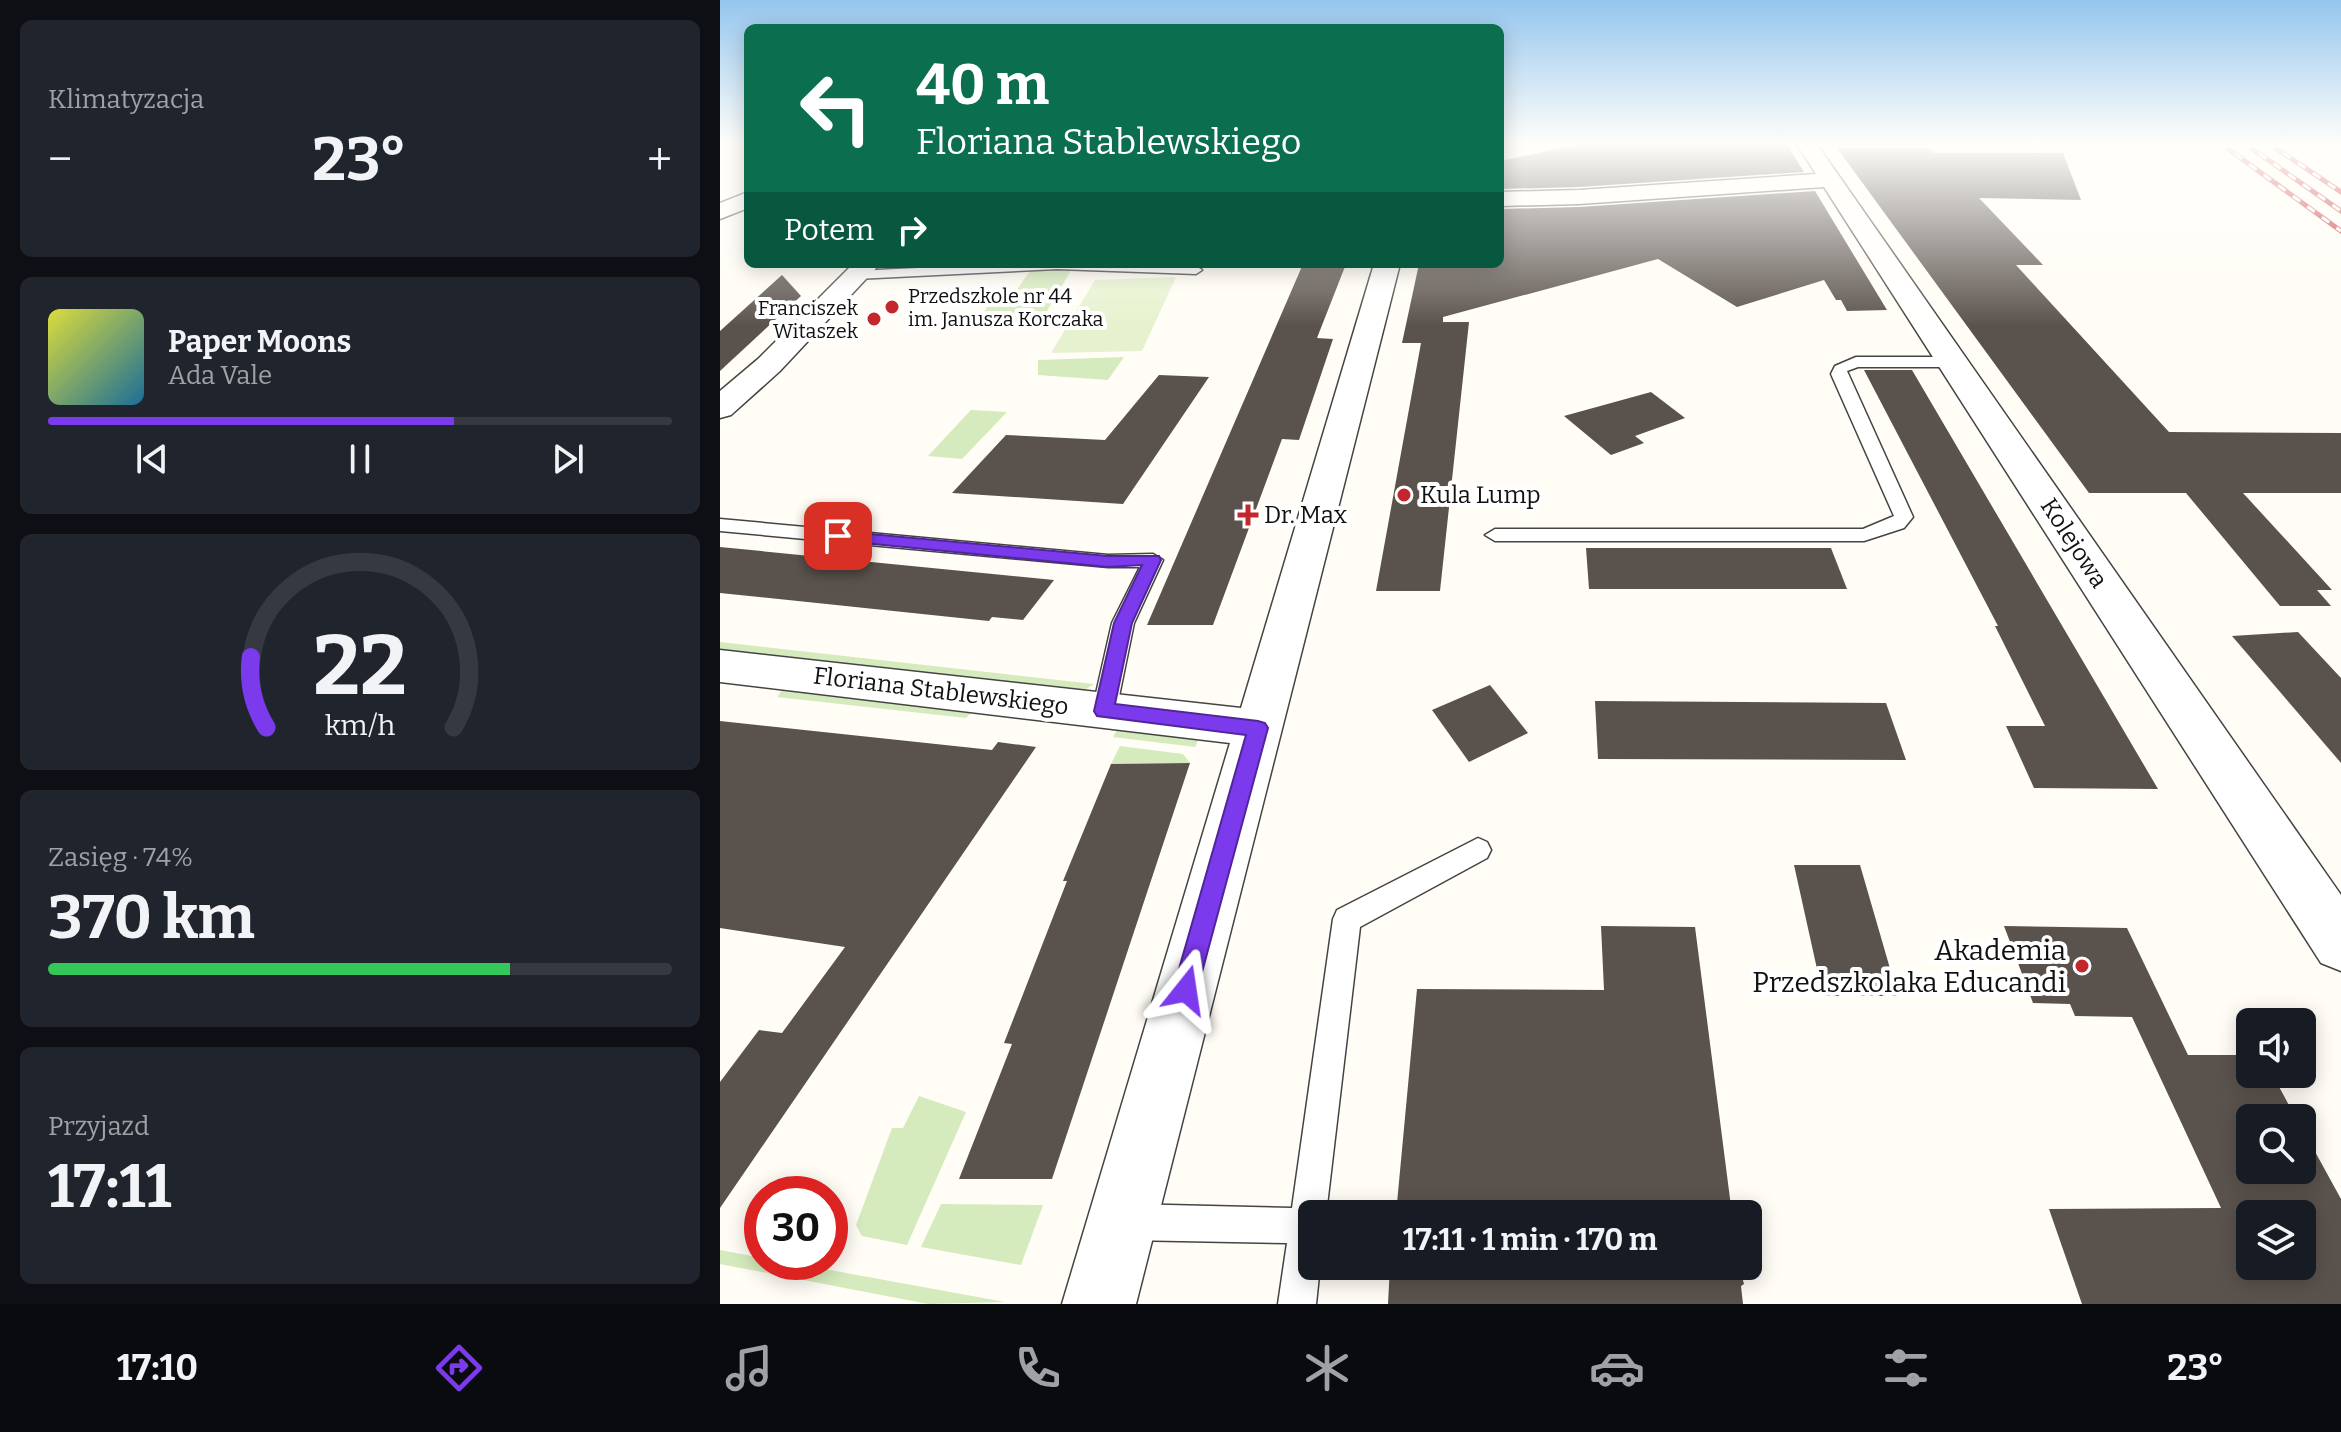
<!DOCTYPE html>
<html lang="pl">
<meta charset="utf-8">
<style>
:root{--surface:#171b24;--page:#20242c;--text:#f1f3f6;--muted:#9ea1a6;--line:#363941;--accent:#7c3aed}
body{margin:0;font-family:Bitter,serif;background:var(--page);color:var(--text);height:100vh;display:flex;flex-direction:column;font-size:30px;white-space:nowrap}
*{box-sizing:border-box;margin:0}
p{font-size:26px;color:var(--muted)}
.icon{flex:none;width:44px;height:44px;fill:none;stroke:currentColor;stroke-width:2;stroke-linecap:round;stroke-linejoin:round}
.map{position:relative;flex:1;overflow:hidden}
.panel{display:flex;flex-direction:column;gap:20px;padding:20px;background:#0d0f14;width:720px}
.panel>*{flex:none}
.banner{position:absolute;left:24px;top:24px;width:760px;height:244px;border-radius:12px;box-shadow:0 4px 20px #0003;background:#0b6e4f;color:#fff;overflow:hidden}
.tools{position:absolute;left:1516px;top:1008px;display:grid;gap:16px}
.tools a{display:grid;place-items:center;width:80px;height:80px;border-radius:12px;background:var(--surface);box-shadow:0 4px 20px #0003;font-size:40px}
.speed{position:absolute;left:24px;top:1176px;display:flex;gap:16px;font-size:40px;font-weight:700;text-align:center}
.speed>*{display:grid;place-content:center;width:104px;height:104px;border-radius:50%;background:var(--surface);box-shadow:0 4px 20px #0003;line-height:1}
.speed .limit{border:12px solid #d22;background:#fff;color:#111}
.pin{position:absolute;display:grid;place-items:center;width:68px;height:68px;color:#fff;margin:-34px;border-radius:16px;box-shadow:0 4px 12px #0006}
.me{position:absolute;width:88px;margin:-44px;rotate:15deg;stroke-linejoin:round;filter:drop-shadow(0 0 6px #0008)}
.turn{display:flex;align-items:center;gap:28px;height:168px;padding:0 40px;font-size:36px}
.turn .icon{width:104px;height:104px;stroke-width:2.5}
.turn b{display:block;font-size:56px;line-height:68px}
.then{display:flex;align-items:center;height:76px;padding:0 40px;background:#0003;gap:16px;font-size:30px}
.big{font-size:60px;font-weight:700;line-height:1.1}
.panel .tile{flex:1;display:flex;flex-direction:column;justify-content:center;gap:12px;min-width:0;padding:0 28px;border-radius:12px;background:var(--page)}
.panel .dial{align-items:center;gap:0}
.dial svg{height:208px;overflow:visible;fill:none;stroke:var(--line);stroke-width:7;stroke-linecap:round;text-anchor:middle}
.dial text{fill:var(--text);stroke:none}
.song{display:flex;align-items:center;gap:24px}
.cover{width:96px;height:96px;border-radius:12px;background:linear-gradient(135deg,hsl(60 70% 55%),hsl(200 70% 35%))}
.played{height:8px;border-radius:4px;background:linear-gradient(90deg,var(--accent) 65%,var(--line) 65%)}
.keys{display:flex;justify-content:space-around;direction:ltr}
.heat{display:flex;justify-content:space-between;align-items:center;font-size:44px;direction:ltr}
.charge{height:12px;border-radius:6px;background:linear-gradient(90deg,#34c759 74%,var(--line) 0)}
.trip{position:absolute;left:578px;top:1200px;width:464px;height:80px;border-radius:12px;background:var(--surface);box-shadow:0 4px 20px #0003;font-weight:700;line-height:80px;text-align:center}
.menu{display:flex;height:128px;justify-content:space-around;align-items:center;background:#090b0e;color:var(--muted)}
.menu .icon{width:56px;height:56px}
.menu .current{color:var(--accent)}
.menu b{font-size:36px;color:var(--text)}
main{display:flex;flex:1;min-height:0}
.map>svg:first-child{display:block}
.green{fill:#d5ebbd}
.pitch{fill:#e6f2cf}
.building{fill:#5a524d;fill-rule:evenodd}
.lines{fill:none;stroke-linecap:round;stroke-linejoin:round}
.service-casing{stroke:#444;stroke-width:3}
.minor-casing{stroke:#444;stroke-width:3}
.service{fill:#fff;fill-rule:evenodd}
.minor{fill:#fff;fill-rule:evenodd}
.rail-casing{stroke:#c4262e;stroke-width:5}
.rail{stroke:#fff;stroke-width:3;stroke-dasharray:9;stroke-linecap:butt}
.route{fill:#7c3aed;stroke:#51269a;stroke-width:2}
.poi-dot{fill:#c4262e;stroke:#fff;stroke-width:3}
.labels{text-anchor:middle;stroke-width:8;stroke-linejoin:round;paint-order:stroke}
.far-poi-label{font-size:20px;fill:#111;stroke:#fff;text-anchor:start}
.poi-label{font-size:24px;fill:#111;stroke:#fff;text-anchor:start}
.street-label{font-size:24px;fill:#111;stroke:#fff}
.near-poi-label{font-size:28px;fill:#111;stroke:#fff;text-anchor:end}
</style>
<main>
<section class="panel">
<div class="tile"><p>Klimatyzacja</p>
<div class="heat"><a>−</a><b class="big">23°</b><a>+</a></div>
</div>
<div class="tile">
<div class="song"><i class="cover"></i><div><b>Paper Moons</b><p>Ada Vale</p></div></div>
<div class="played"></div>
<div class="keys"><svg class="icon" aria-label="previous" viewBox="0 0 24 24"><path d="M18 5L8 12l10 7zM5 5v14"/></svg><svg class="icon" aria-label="pause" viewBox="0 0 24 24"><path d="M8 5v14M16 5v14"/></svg><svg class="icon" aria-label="next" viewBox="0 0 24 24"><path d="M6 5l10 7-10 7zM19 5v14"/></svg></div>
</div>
<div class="tile dial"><svg viewBox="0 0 100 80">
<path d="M14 69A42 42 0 1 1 86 69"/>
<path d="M14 69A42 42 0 0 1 8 42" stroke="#7c3aed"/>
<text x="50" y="56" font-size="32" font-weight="700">22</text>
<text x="50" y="72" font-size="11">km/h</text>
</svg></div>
<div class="tile"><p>Zasięg · 74%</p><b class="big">370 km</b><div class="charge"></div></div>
<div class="tile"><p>Przyjazd</p><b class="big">17:11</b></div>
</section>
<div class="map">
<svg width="1621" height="1304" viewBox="0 0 1621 1304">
<rect width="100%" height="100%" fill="#fffdf5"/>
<g class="green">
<path d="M352,269L316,329H276L279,321L259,323L268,305L287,304L310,271Z"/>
<path d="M404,357L388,380L318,375V360Z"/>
<path d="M251,410L287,412L242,459L208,456Z"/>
<path d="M0,642L374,684L363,691L0,653Z"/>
<path d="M63,689L253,711L246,718L57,697Z"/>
<path d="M398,728L479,738L475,747L393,737Z"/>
<path d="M400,746L463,754L470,763L391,764Z"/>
<path d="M199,1096L246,1112L187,1245L142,1236L136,1225L172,1128H183Z"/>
<path d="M221,1204L323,1205L301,1265L201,1247Z"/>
<path d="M0,1250L42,1258V1262H66L285,1302L208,1304L0,1264Z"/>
</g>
<path class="pitch" d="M456,277L422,351L331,353L375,280Z"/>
<g class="building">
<path d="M865,143H1066L1084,172L859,187L780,189V161Z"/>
<path d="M1117,148H1210L1214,153H1343L1361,200L1259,198L1323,265H1296L1449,432L1621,433V493H1523L1612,590H1597L1611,606H1560L1466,493H1369Z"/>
<path d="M1095,191L1167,310L1127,311L1121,300H1116L1104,280L1017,307L938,259L723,317V322H749L720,591H656L701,343H682L699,264H780V209L859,207Z"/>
<path d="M583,264H626L597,338L613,339L579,440L562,439L493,625H427Z"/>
<path d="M62,275L81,296L0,371V331Z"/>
<path d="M1144,370H1192L1438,789L1314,788L1286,726H1325L1275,626H1278Z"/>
<path d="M439,375L489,377L403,504L232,493L286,435L385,440Z"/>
<path d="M931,392L965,418L915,436L924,443L891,455L844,416Z"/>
<path d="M0,547L334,580L303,620L272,617L269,621L0,593Z"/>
<path d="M866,548H1111L1127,589H869Z"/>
<path d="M1578,632L1621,678V763L1512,636Z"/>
<path d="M770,685L808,733L749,762L712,710Z"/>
<path d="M875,701L1166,703L1186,760L878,759Z"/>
<path d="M0,721L272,750L278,742L316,747L0,1208V1082L39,1030L62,1033L125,947L0,928Z"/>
<path d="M470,763L332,1179H239L292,1044L284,1043L347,881H343L391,764Z"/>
<path d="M1074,865H1140L1178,996H1103Z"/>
<path d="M881,926L975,927L1012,1214H676L697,989L884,990Z"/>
<path d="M1284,926L1407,928L1468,1055H1530V1074H1552L1576,1118H1530V1170H1582V1128L1621,1199V1304H1362L1329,1209L1501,1208L1412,1017L1355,1016L1350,1004L1313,1003ZM1530,1214H1582V1266H1530Z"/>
<path d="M670,1266H1019L1024,1284L1021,1286L1023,1304H668Z"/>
</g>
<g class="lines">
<defs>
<g id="service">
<path d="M279,264L476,266L482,270L476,274L337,269L136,279L129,275L136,271Z"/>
<path d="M1136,357H1235L1243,362L1235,367H1138L1127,371L1193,517L1184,528L1144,541H775L765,535L775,529H1143L1174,516L1111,374L1115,366Z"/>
<path d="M0,519L388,555L433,554L443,560L414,623L396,711L392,717L384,720L376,717L372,711L392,623L420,567H388L0,531Z"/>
<path d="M758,838L767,842L771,850L767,858L640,927L606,1214H592V1266H600L596,1304H558L567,1243L407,1240L394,1235L389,1222L394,1209L407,1204L572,1208L613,919L617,910Z"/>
</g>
<g id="minor">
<path d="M1076,143H1096L1621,895V971L1601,963L1104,187L859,204L780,206V192L859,190L1096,174Z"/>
<path d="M28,192V208L0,219V203Z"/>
<path d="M133,264H160L60,371L11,415L0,418V391L38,359Z"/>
<path d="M654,264H680L416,1304H342L510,743L0,682V650L521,708Z"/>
</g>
</defs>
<use href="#service" class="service-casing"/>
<use href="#minor" class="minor-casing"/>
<use href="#service" class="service"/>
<use href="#minor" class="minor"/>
<defs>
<g id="rail">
<path d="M1500,143L1621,231"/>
<path d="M1524,143L1621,211"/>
<path d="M1548,143L1621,192"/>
</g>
</defs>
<use href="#rail" class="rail-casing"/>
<use href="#rail" class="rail"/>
</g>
<linearGradient id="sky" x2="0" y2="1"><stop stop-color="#95c6ee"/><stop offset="0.44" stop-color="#fffefa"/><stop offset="1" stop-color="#fffefa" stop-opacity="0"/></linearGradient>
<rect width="1621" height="326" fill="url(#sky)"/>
<path class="route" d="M118,531L388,556H439L441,560L412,623L395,704L538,721L545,723L548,728L475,998L466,1002L457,998L453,990L526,735L377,716L374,711L394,623L422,565L388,567L113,540L110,536Z"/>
<g class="poi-dot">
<circle cx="172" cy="307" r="8"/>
<circle cx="154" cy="319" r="8"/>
<circle cx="684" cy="495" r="8"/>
<path d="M524 503h8v8h8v8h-8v8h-8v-8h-8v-8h8z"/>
<circle cx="1362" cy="966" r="8"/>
</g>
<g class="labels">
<g class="far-poi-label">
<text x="188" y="303">Przedszkole nr 44<tspan x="188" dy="23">im. Janusza Korczaka</tspan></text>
<text x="138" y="315" text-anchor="end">Franciszek<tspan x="138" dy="23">Witaszek</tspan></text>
</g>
<g class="poi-label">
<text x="700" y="503">Kula Lump</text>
<text x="544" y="523">Dr. Max</text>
</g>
<g class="street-label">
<text transform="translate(1354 543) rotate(57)" y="8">Kolejowa</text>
<text transform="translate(221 691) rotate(7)" y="8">Floriana Stablewskiego</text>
</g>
<g class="near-poi-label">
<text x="1346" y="960">Akademia<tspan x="1346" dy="32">Przedszkolaka Educandi</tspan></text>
</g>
</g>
</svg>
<div class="tools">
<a><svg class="icon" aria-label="sound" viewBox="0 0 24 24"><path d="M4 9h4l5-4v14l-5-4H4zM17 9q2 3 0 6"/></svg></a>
<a><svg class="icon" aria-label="search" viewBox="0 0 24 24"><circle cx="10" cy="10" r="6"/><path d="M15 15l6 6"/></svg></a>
<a><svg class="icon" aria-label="layers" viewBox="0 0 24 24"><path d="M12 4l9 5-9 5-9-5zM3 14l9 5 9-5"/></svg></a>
</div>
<div class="speed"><div class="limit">30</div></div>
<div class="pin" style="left:118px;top:536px;background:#d93025"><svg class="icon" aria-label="arrive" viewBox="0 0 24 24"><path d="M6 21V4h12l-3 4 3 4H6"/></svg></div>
<svg class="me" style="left:466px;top:990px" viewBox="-20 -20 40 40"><path d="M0-17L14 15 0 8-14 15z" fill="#7c3aed" stroke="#fff" stroke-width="4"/></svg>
<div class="trip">17:11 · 1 min · 170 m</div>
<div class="banner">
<div class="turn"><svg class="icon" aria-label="left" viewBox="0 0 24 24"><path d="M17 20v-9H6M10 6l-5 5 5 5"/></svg><div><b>40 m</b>Floriana Stablewskiego</div></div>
<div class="then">Potem<svg class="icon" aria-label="right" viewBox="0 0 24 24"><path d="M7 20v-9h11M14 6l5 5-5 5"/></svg></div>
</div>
</div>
</main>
<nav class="menu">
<b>17:10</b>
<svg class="icon current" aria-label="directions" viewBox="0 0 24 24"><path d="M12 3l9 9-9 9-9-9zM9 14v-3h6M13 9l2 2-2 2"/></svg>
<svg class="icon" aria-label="music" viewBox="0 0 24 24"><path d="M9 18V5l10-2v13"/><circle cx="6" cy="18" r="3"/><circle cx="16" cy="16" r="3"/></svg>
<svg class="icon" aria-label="phone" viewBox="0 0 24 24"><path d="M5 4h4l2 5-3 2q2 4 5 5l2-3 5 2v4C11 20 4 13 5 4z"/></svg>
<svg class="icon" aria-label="climate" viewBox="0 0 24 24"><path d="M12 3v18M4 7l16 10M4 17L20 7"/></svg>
<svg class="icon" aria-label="car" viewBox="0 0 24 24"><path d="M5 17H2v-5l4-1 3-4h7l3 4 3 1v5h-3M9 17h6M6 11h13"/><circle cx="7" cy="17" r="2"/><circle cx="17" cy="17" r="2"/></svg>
<svg class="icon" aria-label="filters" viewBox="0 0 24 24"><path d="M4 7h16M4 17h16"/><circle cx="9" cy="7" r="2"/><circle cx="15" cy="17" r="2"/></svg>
<b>23°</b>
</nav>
